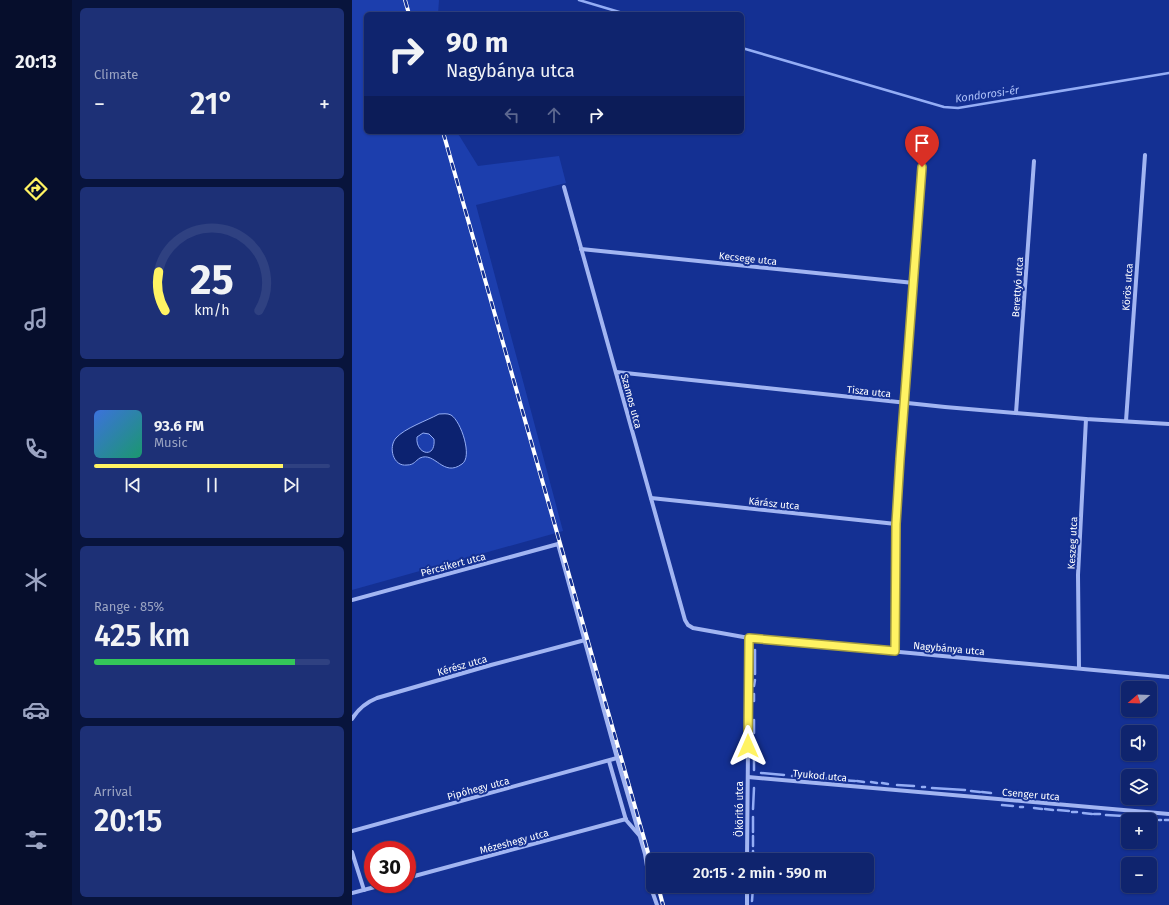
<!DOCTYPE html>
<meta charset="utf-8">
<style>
:root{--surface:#0f246e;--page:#1d3076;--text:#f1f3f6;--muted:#9ba4c2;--line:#2f4181;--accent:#fff363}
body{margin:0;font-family:"Fira Sans",sans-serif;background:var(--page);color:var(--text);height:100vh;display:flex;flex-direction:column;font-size:15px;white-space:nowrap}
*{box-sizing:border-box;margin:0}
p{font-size:13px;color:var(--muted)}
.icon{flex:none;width:22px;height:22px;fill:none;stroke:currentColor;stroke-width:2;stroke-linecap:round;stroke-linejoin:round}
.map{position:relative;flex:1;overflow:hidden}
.details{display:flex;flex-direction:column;gap:8px;padding:8px;background:#08143c;width:280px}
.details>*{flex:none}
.guide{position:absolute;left:12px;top:12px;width:380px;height:122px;border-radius:6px;box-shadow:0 1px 3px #0004,0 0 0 1px var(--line);background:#0f246e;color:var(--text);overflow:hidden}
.needle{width:26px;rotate:251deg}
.controls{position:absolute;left:769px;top:681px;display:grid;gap:8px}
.controls a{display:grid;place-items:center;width:36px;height:36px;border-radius:6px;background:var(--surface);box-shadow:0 1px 3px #0004,0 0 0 1px var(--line);font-size:20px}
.speed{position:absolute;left:12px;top:841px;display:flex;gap:8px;font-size:20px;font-weight:700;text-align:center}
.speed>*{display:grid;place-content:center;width:52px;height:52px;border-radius:50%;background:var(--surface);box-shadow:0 1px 3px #0004,0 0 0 1px var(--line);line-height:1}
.speed .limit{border:6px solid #d22;background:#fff;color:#111}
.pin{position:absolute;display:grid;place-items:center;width:34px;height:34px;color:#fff;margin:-41px -17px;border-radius:50% 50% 50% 0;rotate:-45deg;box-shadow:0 0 4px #0007}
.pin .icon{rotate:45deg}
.me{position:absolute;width:44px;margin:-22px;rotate:0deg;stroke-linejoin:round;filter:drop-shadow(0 0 3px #0008)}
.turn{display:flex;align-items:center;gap:14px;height:84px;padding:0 16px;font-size:18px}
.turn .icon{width:52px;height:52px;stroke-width:2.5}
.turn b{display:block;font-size:28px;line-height:34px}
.lanes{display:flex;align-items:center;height:38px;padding:0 16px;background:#0003;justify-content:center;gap:20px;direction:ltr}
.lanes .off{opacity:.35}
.big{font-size:30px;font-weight:600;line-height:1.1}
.details .widget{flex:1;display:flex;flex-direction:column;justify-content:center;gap:6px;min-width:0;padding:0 14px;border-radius:6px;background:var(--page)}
.details .dial{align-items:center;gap:0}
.dial svg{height:104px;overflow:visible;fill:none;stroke:var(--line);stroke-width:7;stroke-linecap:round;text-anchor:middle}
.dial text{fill:var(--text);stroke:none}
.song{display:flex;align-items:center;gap:12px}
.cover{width:48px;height:48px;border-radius:6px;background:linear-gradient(135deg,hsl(220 70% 55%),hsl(160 70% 35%))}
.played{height:4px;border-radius:2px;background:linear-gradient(90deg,var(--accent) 80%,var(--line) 80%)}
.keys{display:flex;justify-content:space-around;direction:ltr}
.heat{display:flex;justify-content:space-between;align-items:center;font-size:22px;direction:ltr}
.charge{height:6px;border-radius:3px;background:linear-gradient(90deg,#34c759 85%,var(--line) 0)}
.trip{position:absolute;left:294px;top:853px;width:228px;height:40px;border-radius:6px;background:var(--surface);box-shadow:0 1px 3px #0004,0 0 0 1px var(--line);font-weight:600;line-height:40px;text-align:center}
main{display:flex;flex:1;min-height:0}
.dock{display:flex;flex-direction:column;width:72px;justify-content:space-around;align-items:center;background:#060e2c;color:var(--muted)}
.dock .icon{width:28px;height:28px}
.dock .on{color:var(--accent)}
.dock b{font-size:18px;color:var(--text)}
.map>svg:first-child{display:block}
.green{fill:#1c3ead}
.water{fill:#0c2270;stroke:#94adf5;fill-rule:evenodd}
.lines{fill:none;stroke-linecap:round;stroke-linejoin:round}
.stream{stroke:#94adf5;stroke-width:2.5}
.minor{stroke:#a2b5f2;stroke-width:4}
.rail-casing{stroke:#fff;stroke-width:4}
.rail{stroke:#143093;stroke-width:2.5;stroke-dasharray:8;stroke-linecap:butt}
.route-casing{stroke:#a69e40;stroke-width:10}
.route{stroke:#fff363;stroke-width:7}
.labels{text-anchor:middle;stroke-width:4;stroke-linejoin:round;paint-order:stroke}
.street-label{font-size:10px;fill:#fff;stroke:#143093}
.water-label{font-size:11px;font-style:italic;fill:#aec1f9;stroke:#143093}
</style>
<main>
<nav class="dock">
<b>20:13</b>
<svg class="icon on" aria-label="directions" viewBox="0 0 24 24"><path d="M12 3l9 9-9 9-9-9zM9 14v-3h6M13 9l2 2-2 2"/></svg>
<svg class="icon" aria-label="music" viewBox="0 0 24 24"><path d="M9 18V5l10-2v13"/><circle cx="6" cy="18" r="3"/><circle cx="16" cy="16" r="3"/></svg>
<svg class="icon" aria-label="phone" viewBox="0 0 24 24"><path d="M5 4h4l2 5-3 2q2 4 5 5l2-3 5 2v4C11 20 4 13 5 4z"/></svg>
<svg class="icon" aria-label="climate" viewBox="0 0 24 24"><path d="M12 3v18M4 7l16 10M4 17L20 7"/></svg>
<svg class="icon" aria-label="car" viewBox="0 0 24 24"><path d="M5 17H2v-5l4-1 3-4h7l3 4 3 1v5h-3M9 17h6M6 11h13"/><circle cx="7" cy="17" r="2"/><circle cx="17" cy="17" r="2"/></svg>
<svg class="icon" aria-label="filters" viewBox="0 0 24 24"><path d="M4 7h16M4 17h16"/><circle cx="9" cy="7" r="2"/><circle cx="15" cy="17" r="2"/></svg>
</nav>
<section class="details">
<div class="widget"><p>Climate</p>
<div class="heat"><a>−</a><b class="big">21°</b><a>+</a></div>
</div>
<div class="widget dial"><svg viewBox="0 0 100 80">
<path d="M14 69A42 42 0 1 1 86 69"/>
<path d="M14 69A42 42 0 0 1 9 39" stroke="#fff363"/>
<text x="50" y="56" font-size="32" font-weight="700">25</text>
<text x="50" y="72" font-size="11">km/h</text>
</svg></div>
<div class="widget">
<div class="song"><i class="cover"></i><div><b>93.6 FM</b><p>Music</p></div></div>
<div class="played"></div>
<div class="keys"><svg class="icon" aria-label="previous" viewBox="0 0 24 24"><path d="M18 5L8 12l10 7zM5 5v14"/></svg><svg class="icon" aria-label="pause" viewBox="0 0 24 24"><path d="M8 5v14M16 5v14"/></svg><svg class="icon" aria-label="next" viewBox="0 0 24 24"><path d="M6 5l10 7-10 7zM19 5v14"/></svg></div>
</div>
<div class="widget"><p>Range · 85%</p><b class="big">425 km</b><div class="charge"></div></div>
<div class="widget"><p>Arrival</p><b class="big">20:15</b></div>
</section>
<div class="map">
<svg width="817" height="905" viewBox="0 0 817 905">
<rect width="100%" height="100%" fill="#143093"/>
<g class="green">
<path d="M0,0H87L86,14H14V132H105L126,166L207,156L214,183L124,205L211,531L0,590Z"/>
<path d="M360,886H385L382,891C374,895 365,895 360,886Z"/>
</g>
<path class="water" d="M87,414C91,414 95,413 99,415C109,421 121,457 110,464C91,478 83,451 68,458C63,461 62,465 55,465C41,467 36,447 44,438C53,428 74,421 87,414ZM71,433L77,434L82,439C84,460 63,454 65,437Z"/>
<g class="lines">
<g class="stream">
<path d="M227,0L274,14"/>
<path d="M390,48L592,107L606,108L817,73"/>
<path d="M403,674V650"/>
<path d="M402,686L403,680"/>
<path d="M402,701V694"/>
<path d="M402,733V720"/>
<path d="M402,770V744"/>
<path d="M409,773L432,775"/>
<path d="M440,776L452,777"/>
<path d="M458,777L480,779"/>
<path d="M488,780L503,781"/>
<path d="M505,781L512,782"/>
<path d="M519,782L525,783"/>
<path d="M530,783L536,784"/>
<path d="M545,785L562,786"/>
<path d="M570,787H573"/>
<path d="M580,788L613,790"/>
<path d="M619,791L628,792"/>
<path d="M630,792L639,793"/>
<path d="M650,805L661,806"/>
<path d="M668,807H671"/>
<path d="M682,808L690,809"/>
<path d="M401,809L402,788"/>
<path d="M693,809L701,810"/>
<path d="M706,810L717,811"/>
<path d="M720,812H725"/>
<path d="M731,813L740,814"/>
<path d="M742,814H748"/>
<path d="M754,815L772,816"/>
<path d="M780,817L794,818"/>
<path d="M797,819H801"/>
<path d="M807,820H809"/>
<path d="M813,820H817"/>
<path d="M401,832V817"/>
<path d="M401,846V836"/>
<path d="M401,860V851"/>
<path d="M400,901L401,887"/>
</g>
<g class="minor">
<path d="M212,187L333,620L336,625L341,628L397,638L817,677"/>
<path d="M229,249L562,283"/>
<path d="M264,372L593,407L734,419L817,424"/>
<path d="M664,413L682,161"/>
<path d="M774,421L793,155"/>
<path d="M299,498L544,524"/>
<path d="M0,600L206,544L265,758L293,854L298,885L305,905"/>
<path d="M543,651L544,524L548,459L570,167"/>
<path d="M727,668L726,575L734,419"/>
<path d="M0,719C6,709 15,702 25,698L139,665L233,640"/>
<path d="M257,761L274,820L287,835"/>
<path d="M396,777L817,814"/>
<path d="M0,831L265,758"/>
<path d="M0,852L12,890"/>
<path d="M395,860L397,638"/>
<path d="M55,878L274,819"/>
<path d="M395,886V905"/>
<path d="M0,893L34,884"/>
</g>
<defs>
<g id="rail">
<path d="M53,0L57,14"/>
<path d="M91,132L301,870"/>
<path d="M306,886L311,905"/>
</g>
</defs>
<use href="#rail" class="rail-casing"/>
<use href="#rail" class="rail"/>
</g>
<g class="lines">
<defs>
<path id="route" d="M396,746L397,638L543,651L544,524L548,459L570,167"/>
</defs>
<use href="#route" class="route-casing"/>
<use href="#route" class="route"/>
</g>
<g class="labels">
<g class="street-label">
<text transform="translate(396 258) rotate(6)" y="4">Kecsege utca</text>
<text transform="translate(665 287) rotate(-86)" y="4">Berettyó utca</text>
<text transform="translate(775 287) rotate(-86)" y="4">Körös utca</text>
<text transform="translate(517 391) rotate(6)" y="4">Tisza utca</text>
<text transform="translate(280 401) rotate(75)" y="4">Szamos utca</text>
<text transform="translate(422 503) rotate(6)" y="4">Kárász utca</text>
<text transform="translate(720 543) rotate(-87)" y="4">Keszeg utca</text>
<text transform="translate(101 564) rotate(-15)" y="4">Pércsikert utca</text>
<text transform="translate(597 648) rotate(5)" y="4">Nagybánya utca</text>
<text transform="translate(110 665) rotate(-16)" y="4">Kérész utca</text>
<text transform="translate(468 775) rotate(5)" y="4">Tyukod utca</text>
<text transform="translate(126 788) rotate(-15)" y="4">Pipóhegy utca</text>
<text transform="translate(679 794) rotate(5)" y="4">Csenger utca</text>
<text transform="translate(387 809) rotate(-90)" y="4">Ököritó utca</text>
<text transform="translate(162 841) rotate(-15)" y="4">Mézeshegy utca</text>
</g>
<g class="water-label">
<text transform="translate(635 94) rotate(-8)" y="4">Kondorosi-ér</text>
</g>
</g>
</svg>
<div class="controls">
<a><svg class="needle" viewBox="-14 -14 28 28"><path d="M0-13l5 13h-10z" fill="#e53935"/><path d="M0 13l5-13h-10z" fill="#9ba4c2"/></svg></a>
<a><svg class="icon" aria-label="sound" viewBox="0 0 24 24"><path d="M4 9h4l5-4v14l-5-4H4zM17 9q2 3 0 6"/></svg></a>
<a><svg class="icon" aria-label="layers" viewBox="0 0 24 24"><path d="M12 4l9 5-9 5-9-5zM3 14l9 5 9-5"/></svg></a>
<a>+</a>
<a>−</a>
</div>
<div class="speed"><div class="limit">30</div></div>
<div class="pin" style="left:570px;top:167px;background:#d93025"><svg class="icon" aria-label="arrive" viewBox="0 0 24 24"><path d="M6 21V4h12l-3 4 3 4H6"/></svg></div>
<svg class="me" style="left:396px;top:746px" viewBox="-20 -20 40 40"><path d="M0-17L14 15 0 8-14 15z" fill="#fff363" stroke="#fff" stroke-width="4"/></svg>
<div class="trip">20:15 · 2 min · 590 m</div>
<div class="guide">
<div class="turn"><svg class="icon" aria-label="right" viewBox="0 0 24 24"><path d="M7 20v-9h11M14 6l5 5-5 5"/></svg><div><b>90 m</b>Nagybánya utca</div></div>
<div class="lanes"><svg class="icon off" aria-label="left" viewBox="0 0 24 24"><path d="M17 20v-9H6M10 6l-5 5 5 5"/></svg><svg class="icon off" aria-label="ahead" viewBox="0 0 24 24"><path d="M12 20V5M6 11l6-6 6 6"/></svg><svg class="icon" aria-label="right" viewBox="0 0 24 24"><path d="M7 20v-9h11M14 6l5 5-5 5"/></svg></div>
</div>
</div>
</main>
